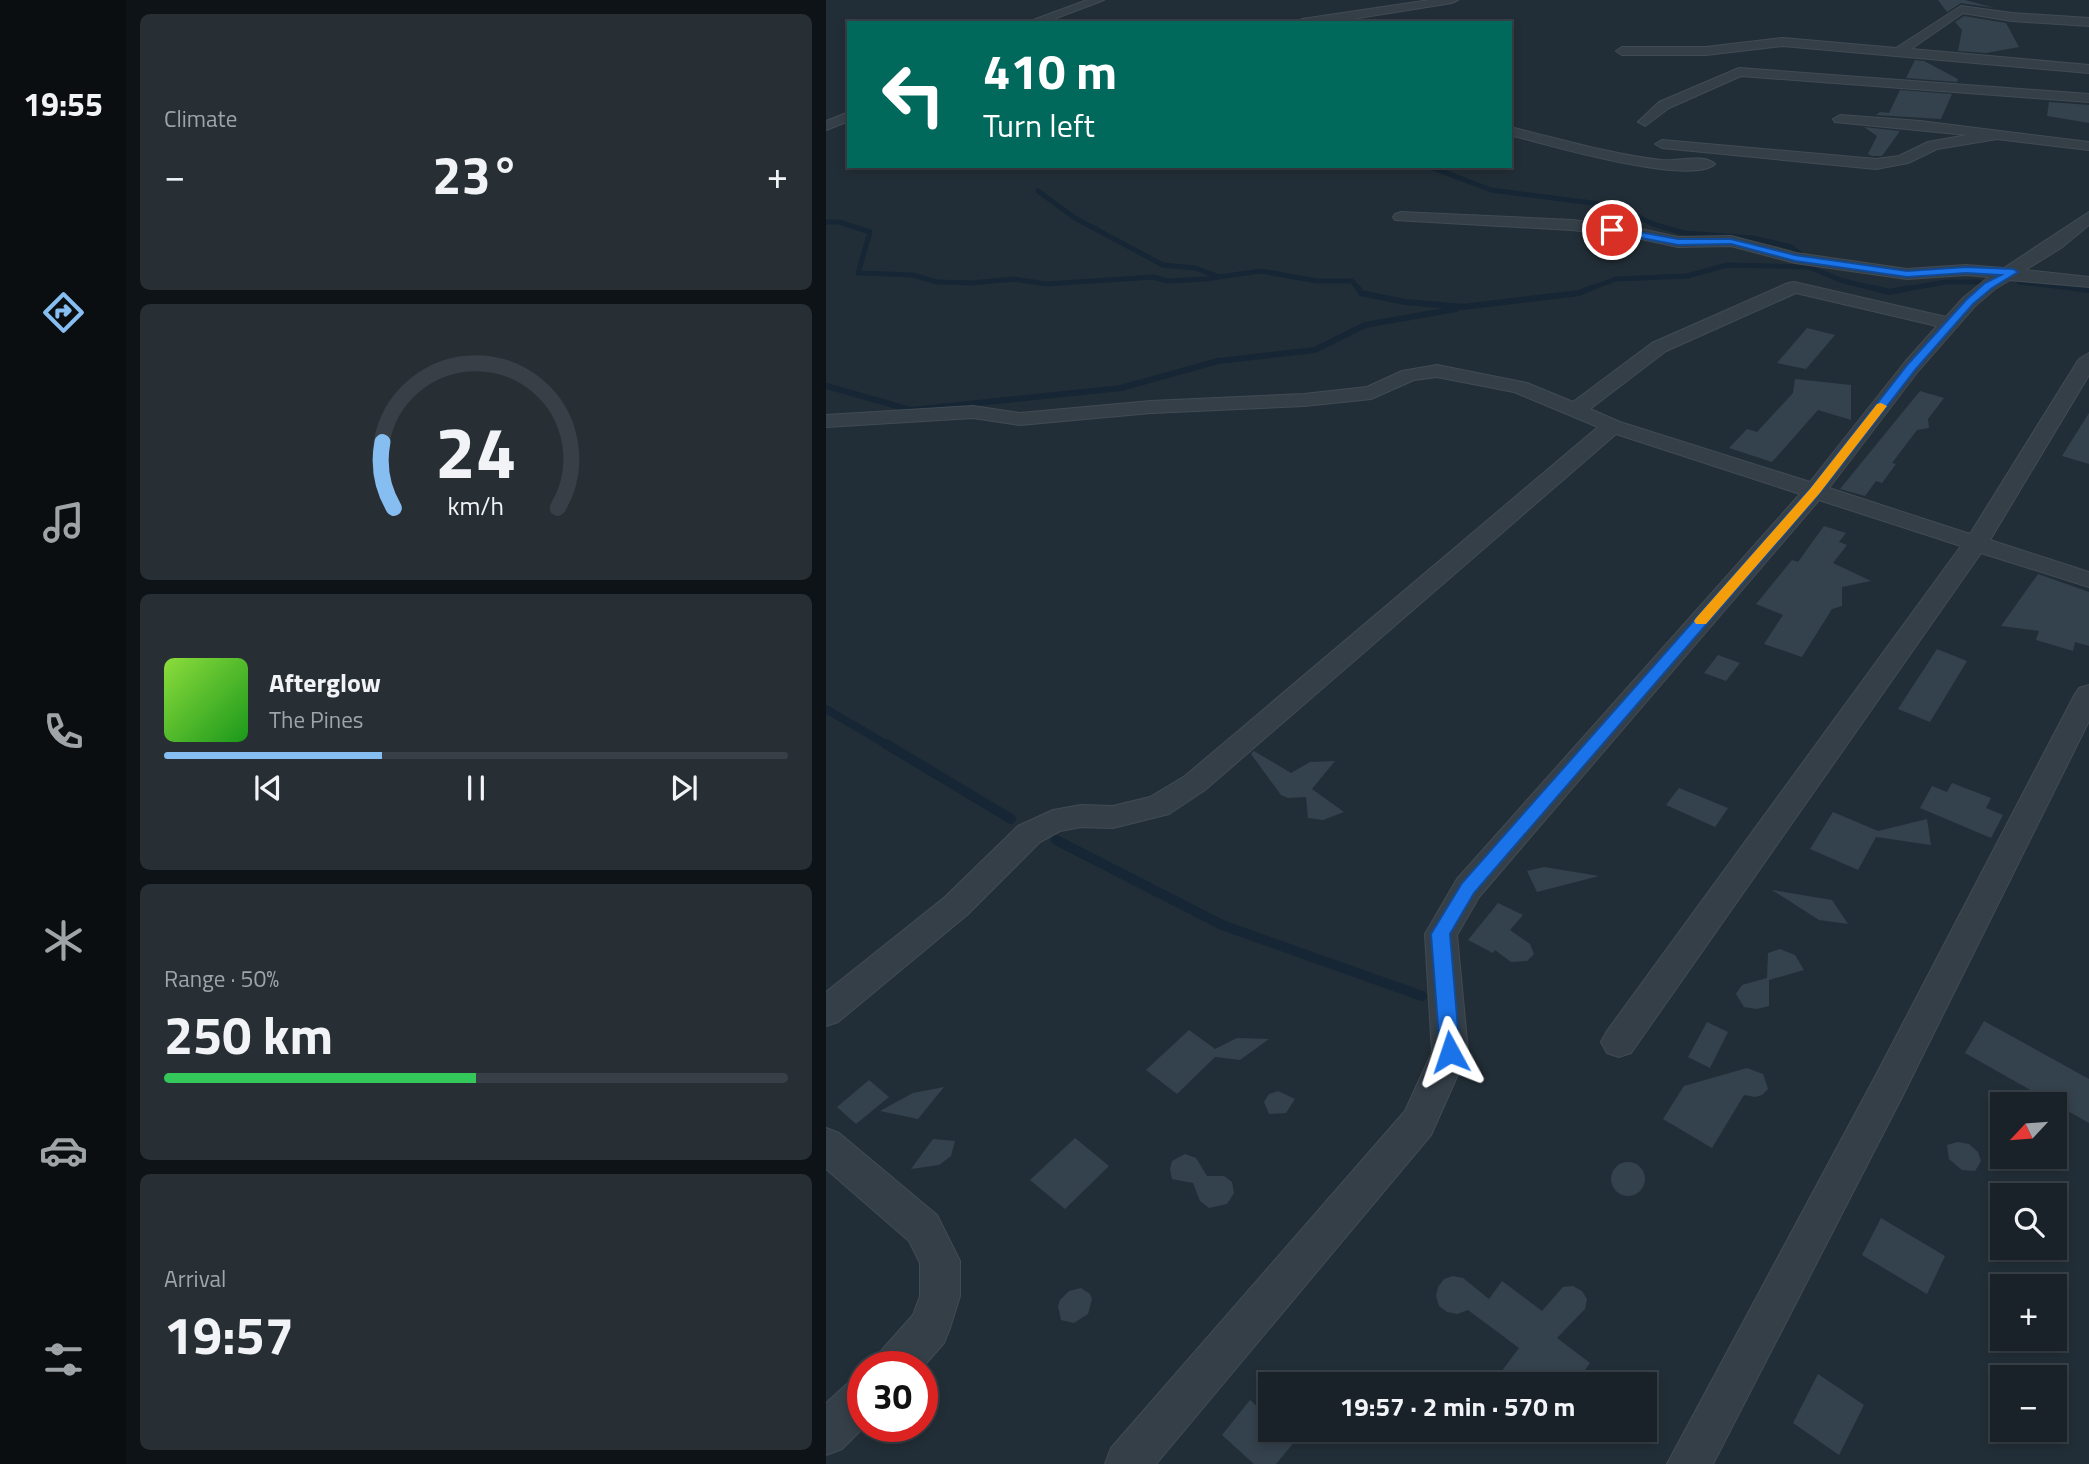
<!DOCTYPE html>
<meta charset="utf-8">
<style>
:root{--surface:#1a2229;--page:#272f35;--text:#f1f3f6;--muted:#9fa4a8;--line:#383f46;--accent:#87bef2}
body{margin:0;font-family:"Titillium Web",sans-serif;background:var(--page);color:var(--text);height:100vh;display:flex;flex-direction:column;font-size:26px;white-space:nowrap}
*{box-sizing:border-box;margin:0}
p{font-size:23px;color:var(--muted)}
.icon{flex:none;width:38px;height:38px;fill:none;stroke:currentColor;stroke-width:2;stroke-linecap:round;stroke-linejoin:round}
.map{position:relative;flex:1;overflow:hidden}
.details{display:flex;flex-direction:column;gap:14px;padding:14px;background:#0e1317;width:700px}
.details>*{flex:none}
.top-card{position:absolute;left:21px;top:21px;width:665px;height:147px;border-radius:0px;box-shadow:0 4px 10px #0003,0 0 0 2px var(--line);background:#00695c;color:#fff;overflow:hidden}
.needle{width:46px;rotate:244deg}
.controls{position:absolute;left:1164px;top:1092px;display:grid;gap:14px}
.controls a{display:grid;place-items:center;width:77px;height:77px;border-radius:0px;background:var(--surface);box-shadow:0 4px 10px #0003,0 0 0 2px var(--line);font-size:35px}
.speed{position:absolute;left:21px;top:1351px;display:flex;gap:14px;font-size:35px;font-weight:700;text-align:center}
.speed>*{display:grid;place-content:center;width:91px;height:91px;border-radius:50%;background:var(--surface);box-shadow:0 4px 10px #0003,0 0 0 2px var(--line);line-height:1}
.speed .limit{border:10px solid #d22;background:#fff;color:#111}
.pin{position:absolute;display:grid;place-items:center;width:60px;height:60px;color:#fff;margin:-30px;border:4px solid #fff;border-radius:50%;box-shadow:0 2px 7px #0007}
.me{position:absolute;width:77px;margin:-38px;rotate:355deg;stroke-linejoin:round;filter:drop-shadow(0 0 5px #0008)}
.turn{display:flex;align-items:center;gap:24px;height:147px;padding:0 21px;font-size:32px}
.turn .icon{width:91px;height:91px;stroke-width:2.5}
.turn b{display:block;font-size:49px;line-height:60px}
.big{font-size:52px;font-weight:700;line-height:1.1}
.details .tile{flex:1;display:flex;flex-direction:column;justify-content:center;gap:10px;min-width:0;padding:0 24px;border-radius:10px;background:var(--page)}
.details .dial{align-items:center;gap:0}
.dial svg{height:182px;overflow:visible;fill:none;stroke:var(--line);stroke-width:7;stroke-linecap:round;text-anchor:middle}
.dial text{fill:var(--text);stroke:none}
.song{display:flex;align-items:center;gap:21px}
.cover{width:84px;height:84px;border-radius:10px;background:linear-gradient(135deg,hsl(90 70% 55%),hsl(120 70% 35%))}
.played{height:7px;border-radius:4px;background:linear-gradient(90deg,var(--accent) 35%,var(--line) 35%)}
.keys{display:flex;justify-content:space-around;direction:ltr}
.heat{display:flex;justify-content:space-between;align-items:center;font-size:38px;direction:ltr}
.charge{height:10px;border-radius:5px;background:linear-gradient(90deg,#34c759 50%,var(--line) 0)}
.trip{position:absolute;left:432px;top:1372px;width:399px;height:70px;border-radius:0px;background:var(--surface);box-shadow:0 4px 10px #0003,0 0 0 2px var(--line);font-weight:700;line-height:70px;text-align:center}
main{display:flex;flex:1;min-height:0}
.menu{display:flex;flex-direction:column;width:126px;justify-content:space-around;align-items:center;background:#0a0e10;color:var(--muted)}
.menu .icon{width:49px;height:49px}
.menu .selected{color:var(--accent)}
.menu b{font-size:32px;color:var(--text)}
.map>svg:first-child{display:block}
.lines{fill:none;stroke-linecap:round;stroke-linejoin:round}
.stream-far3{stroke:#162634;stroke-width:5}
.stream-far2{stroke:#162634;stroke-width:6}
.stream-far1{stroke:#162634;stroke-width:8}
.stream{stroke:#162634;stroke-width:10}
.building{fill:#34424e}
.minor-casing{stroke:#424b54;stroke-width:2}
.minor{fill:#353f48;fill-rule:evenodd}
.route{fill:#1a73e8;stroke:#114b97;stroke-width:2}
.slow{fill:#f59e0b}
</style>
<main>
<nav class="menu">
<b>19:55</b>
<svg class="icon selected" aria-label="directions" viewBox="0 0 24 24"><path d="M12 3l9 9-9 9-9-9zM9 14v-3h6M13 9l2 2-2 2"/></svg>
<svg class="icon" aria-label="music" viewBox="0 0 24 24"><path d="M9 18V5l10-2v13"/><circle cx="6" cy="18" r="3"/><circle cx="16" cy="16" r="3"/></svg>
<svg class="icon" aria-label="phone" viewBox="0 0 24 24"><path d="M5 4h4l2 5-3 2q2 4 5 5l2-3 5 2v4C11 20 4 13 5 4z"/></svg>
<svg class="icon" aria-label="climate" viewBox="0 0 24 24"><path d="M12 3v18M4 7l16 10M4 17L20 7"/></svg>
<svg class="icon" aria-label="car" viewBox="0 0 24 24"><path d="M5 17H2v-5l4-1 3-4h7l3 4 3 1v5h-3M9 17h6M6 11h13"/><circle cx="7" cy="17" r="2"/><circle cx="17" cy="17" r="2"/></svg>
<svg class="icon" aria-label="filters" viewBox="0 0 24 24"><path d="M4 7h16M4 17h16"/><circle cx="9" cy="7" r="2"/><circle cx="15" cy="17" r="2"/></svg>
</nav>
<section class="details">
<div class="tile"><p>Climate</p>
<div class="heat"><a>−</a><b class="big">23°</b><a>+</a></div>
</div>
<div class="tile dial"><svg viewBox="0 0 100 80">
<path d="M14 69A42 42 0 1 1 86 69"/>
<path d="M14 69A42 42 0 0 1 9 40" stroke="#87bef2"/>
<text x="50" y="56" font-size="32" font-weight="700">24</text>
<text x="50" y="72" font-size="11">km/h</text>
</svg></div>
<div class="tile">
<div class="song"><i class="cover"></i><div><b>Afterglow</b><p>The Pines</p></div></div>
<div class="played"></div>
<div class="keys"><svg class="icon" aria-label="previous" viewBox="0 0 24 24"><path d="M18 5L8 12l10 7zM5 5v14"/></svg><svg class="icon" aria-label="pause" viewBox="0 0 24 24"><path d="M8 5v14M16 5v14"/></svg><svg class="icon" aria-label="next" viewBox="0 0 24 24"><path d="M6 5l10 7-10 7zM19 5v14"/></svg></div>
</div>
<div class="tile"><p>Range · 50%</p><b class="big">250 km</b><div class="charge"></div></div>
<div class="tile"><p>Arrival</p><b class="big">19:57</b></div>
</section>
<div class="map">
<svg width="1263" height="1464" viewBox="0 0 1263 1464">
<rect width="100%" height="100%" fill="#222e37"/>
<g class="lines">
<g class="stream-far3">
<path d="M602,166L665,190L790,206L827,224L858,233L927,238L965,247L983,260V267L1017,281L1055,290"/>
<path d="M212,191L249,218L337,265L369,268L391,276"/>
<path d="M0,222H13L44,232L32,273L87,275L111,282L146,283L187,279L221,284L327,277L341,281L379,279L435,271L491,281H526L533,290"/>
<path d="M1193,282L1263,290"/>
<path d="M760,290L790,279L861,276L901,265L983,267"/>
<path d="M1073,290L1120,282H1153"/>
</g>
<g class="stream-far2">
<path d="M532,288L535,293L579,302L637,307L753,293L765,288"/>
<path d="M1048,288L1063,292L1083,288"/>
<path d="M1249,288L1263,290"/>
<path d="M0,386L85,410L295,388L392,361L489,350L539,325L630,309"/>
</g>
<path class="stream-far1" d="M0,709L63,746"/>
<g class="stream">
<path d="M60,744L185,819"/>
<path d="M230,840L396,925L596,996"/>
</g>
</g>
<g class="building">
<path d="M1112,0H1139L1169,8L1135,3L1121,12Z"/>
<path d="M1138,16L1180,23L1193,47L1160,53L1132,51L1136,30L1129,22Z"/>
<path d="M1089,60L1098,61L1132,79L1131,82L1080,78Z"/>
<path d="M1074,90L1126,94L1115,119L1050,115L1054,112L1063,113Z"/>
<path d="M1223,102L1263,105V123L1221,116Z"/>
<path d="M1038,127L1074,131L1056,156H1046L1042,154L1051,136Z"/>
<path d="M981,328L1009,335L980,369L951,363Z"/>
<path d="M969,379L1025,385V420L992,410L946,462L903,448L921,429L931,432L967,393Z"/>
<path d="M1094,391L1118,398L1102,419L1103,428L1091,430L1066,463L1070,464L1056,483L1050,481L1039,496L1014,489Z"/>
<path d="M1263,413V464L1236,456Z"/>
<path d="M998,526L1020,533L1013,542L1021,545L1007,563L1045,581L1016,587V606L1006,609L976,657L938,644L957,615L930,604L966,560L972,562Z"/>
<path d="M1212,574L1263,592V646L1249,642L1247,651L1210,640L1213,631L1175,626Z"/>
<path d="M1111,649L1141,661L1104,722L1072,709Z"/>
<path d="M892,655L914,663L900,681L878,673Z"/>
<path d="M428,751L465,773L484,762L509,761L486,789L518,812L497,820L482,818L480,797L462,798L455,795L425,754Z"/>
<path d="M1126,783L1165,798L1160,808L1177,815L1165,838L1094,808L1106,786L1121,792Z"/>
<path d="M853,788L902,808L889,827L840,805Z"/>
<path d="M1007,812L1052,831L1101,819L1105,845L1050,837L1032,870L984,849Z"/>
<path d="M718,867L773,876L711,892L701,871Z"/>
<path d="M946,890L1006,900L1022,924L993,920Z"/>
<path d="M672,903L697,915L684,930L704,944L708,954L701,961L685,962L669,950L667,953L642,940Z"/>
<path d="M954,949L969,955L978,970L943,980V1006L931,1009L918,1007L910,994L916,985L941,978L942,953Z"/>
<path d="M1158,1021L1263,1079V1123L1139,1053Z"/>
<path d="M881,1022L902,1032L884,1068L862,1057Z"/>
<path d="M363,1030L389,1049L411,1038L443,1039L414,1060L389,1057L351,1094L320,1070Z"/>
<path d="M921,1068L937,1074L942,1089L936,1095L929,1097L918,1095L886,1148L837,1119L858,1086Z"/>
<path d="M43,1080L63,1097L30,1124L11,1107Z"/>
<path d="M118,1087L92,1119L54,1111L87,1093Z"/>
<path d="M452,1091L469,1099L460,1113L443,1114L438,1102L443,1094Z"/>
<path d="M249,1138L283,1166L239,1209L204,1180Z"/>
<path d="M107,1139L129,1141L125,1156L113,1165L85,1169Z"/>
<path d="M1132,1142L1143,1144L1152,1152L1155,1161L1149,1171L1136,1170L1123,1159L1121,1145Z"/>
<path d="M359,1154L370,1158L381,1176H398L406,1182L408,1193L401,1204L383,1208L374,1201L367,1183L346,1179L344,1169L346,1161Z"/>
<circle cx="802" cy="1179" r="17"/>
<path d="M1055,1218L1119,1256L1101,1294L1036,1255Z"/>
<path d="M627,1276L637,1278L663,1299L676,1281L716,1311L737,1287L747,1286L756,1291L761,1299L759,1309L731,1338L764,1363L749,1384H666L693,1348L642,1310L631,1314L621,1312L613,1306L610,1296L612,1287L618,1279Z"/>
<path d="M255,1288L264,1294L266,1299L262,1314L248,1323L235,1320L232,1306L234,1300L243,1291Z"/>
<path d="M992,1374L1038,1405L1013,1455L967,1423Z"/>
<path d="M424,1400L444,1418V1430H458L470,1440L450,1464H428L396,1435Z"/>
</g>
<g class="lines">
<defs>
<g id="minor">
<path d="M261,0H278L217,23H199Z"/>
<path d="M604,0H632L626,3L501,23H470L476,19Z"/>
<path d="M1135,6L1186,13L1263,18V26L1186,21L1137,13L1085,49L1263,65V73L957,46L880,55H796L790,51L796,47H880L957,38L1070,48Z"/>
<path d="M913,68L1263,94V102L915,76L843,108L819,126L812,122L833,102Z"/>
<path d="M23,112V121L0,130V121Z"/>
<path d="M1014,115L1094,121L1263,142V150L1171,139L1111,149L1082,163L1050,169L836,148L829,144L836,140L1050,159L1073,156L1102,142L1141,135L1009,122L1007,119Z"/>
<path d="M684,127C734,139 784,154 835,160C850,162 877,153 889,164C865,187 718,144 684,135Z"/>
<path d="M575,212L746,220L806,227L852,237L905,236L970,253L1081,269L1140,265L1178,268L1263,212V225L1235,248L1199,270L1263,277V287L1184,280L1169,289L1149,306L1093,370L1003,488L1144,534L1253,359L1263,353V375L1164,540L1263,572V587L1155,553L805,1053L793,1057L781,1053L775,1042L781,1031L1135,546L993,500L653,897L631,935L642,1052L605,1135L330,1464H279L285,1448L579,1111L606,1052L599,934L631,879L974,494L790,434L379,790L343,814L287,828L255,827L234,831L214,842L141,915L12,1022L0,1026V992L119,897L192,826L227,810L255,805L287,806L324,797L359,776L772,427L688,392L611,377L588,380L545,399L478,406L325,413L194,425L147,418L0,427V415L147,406L194,413L325,401L478,394L541,387L576,371L611,365L701,383L747,402L826,343L962,283L968,282L1120,317L1137,298L1163,277L1140,275L1081,279L969,263L905,246L852,247L806,237L746,230L569,220L567,217L569,214ZM970,293L1111,326L1079,362L984,482L794,422L764,409L840,351Z"/>
<path d="M1263,685V721L1076,1097L887,1464H841L1050,1075L1249,694L1253,688Z"/>
<path d="M0,1128L13,1133L111,1215L134,1261V1296L124,1328L118,1343L96,1368L48,1367L54,1352L87,1315L94,1296V1263L83,1241L0,1169Z"/>
<path d="M37,1377L39,1426L16,1449L0,1455V1403L22,1383Z"/>
</g>
</defs>
<use href="#minor" class="minor-casing"/>
<use href="#minor" class="minor"/>
</g>
<path class="route" d="M786,227L852,239H905L969,255L1081,271L1140,267L1187,269L1192,272L1166,288L1147,304L1090,369L993,494L648,893L624,934L634,1052L631,1058L624,1061L617,1058L614,1052L605,934L636,883L984,489L1082,364L1140,300L1159,283L1175,275L1140,273L1081,277L969,261L905,244L852,245L783,232V228Z"/>
<path class="slow" d="M1055,403L1061,406L993,494L880,624H870L868,621L870,618L984,489L1051,404Z"/>
</svg>
<div class="controls">
<a><svg class="needle" viewBox="-14 -14 28 28"><path d="M0-13l5 13h-10z" fill="#e53935"/><path d="M0 13l5-13h-10z" fill="#9fa4a8"/></svg></a>
<a><svg class="icon" aria-label="search" viewBox="0 0 24 24"><circle cx="10" cy="10" r="6"/><path d="M15 15l6 6"/></svg></a>
<a>+</a>
<a>−</a>
</div>
<div class="speed"><div class="limit">30</div></div>
<div class="pin" style="left:786px;top:230px;background:#d93025"><svg class="icon" aria-label="arrive" viewBox="0 0 24 24"><path d="M6 21V4h12l-3 4 3 4H6"/></svg></div>
<svg class="me" style="left:624px;top:1052px" viewBox="-20 -20 40 40"><path d="M0-17L14 15 0 8-14 15z" fill="#1a73e8" stroke="#fff" stroke-width="4"/></svg>
<div class="trip">19:57 · 2 min · 570 m</div>
<div class="top-card">
<div class="turn"><svg class="icon" aria-label="left" viewBox="0 0 24 24"><path d="M17 20v-9H6M10 6l-5 5 5 5"/></svg><div><b>410 m</b>Turn left</div></div>
</div>
</div>
</main>
